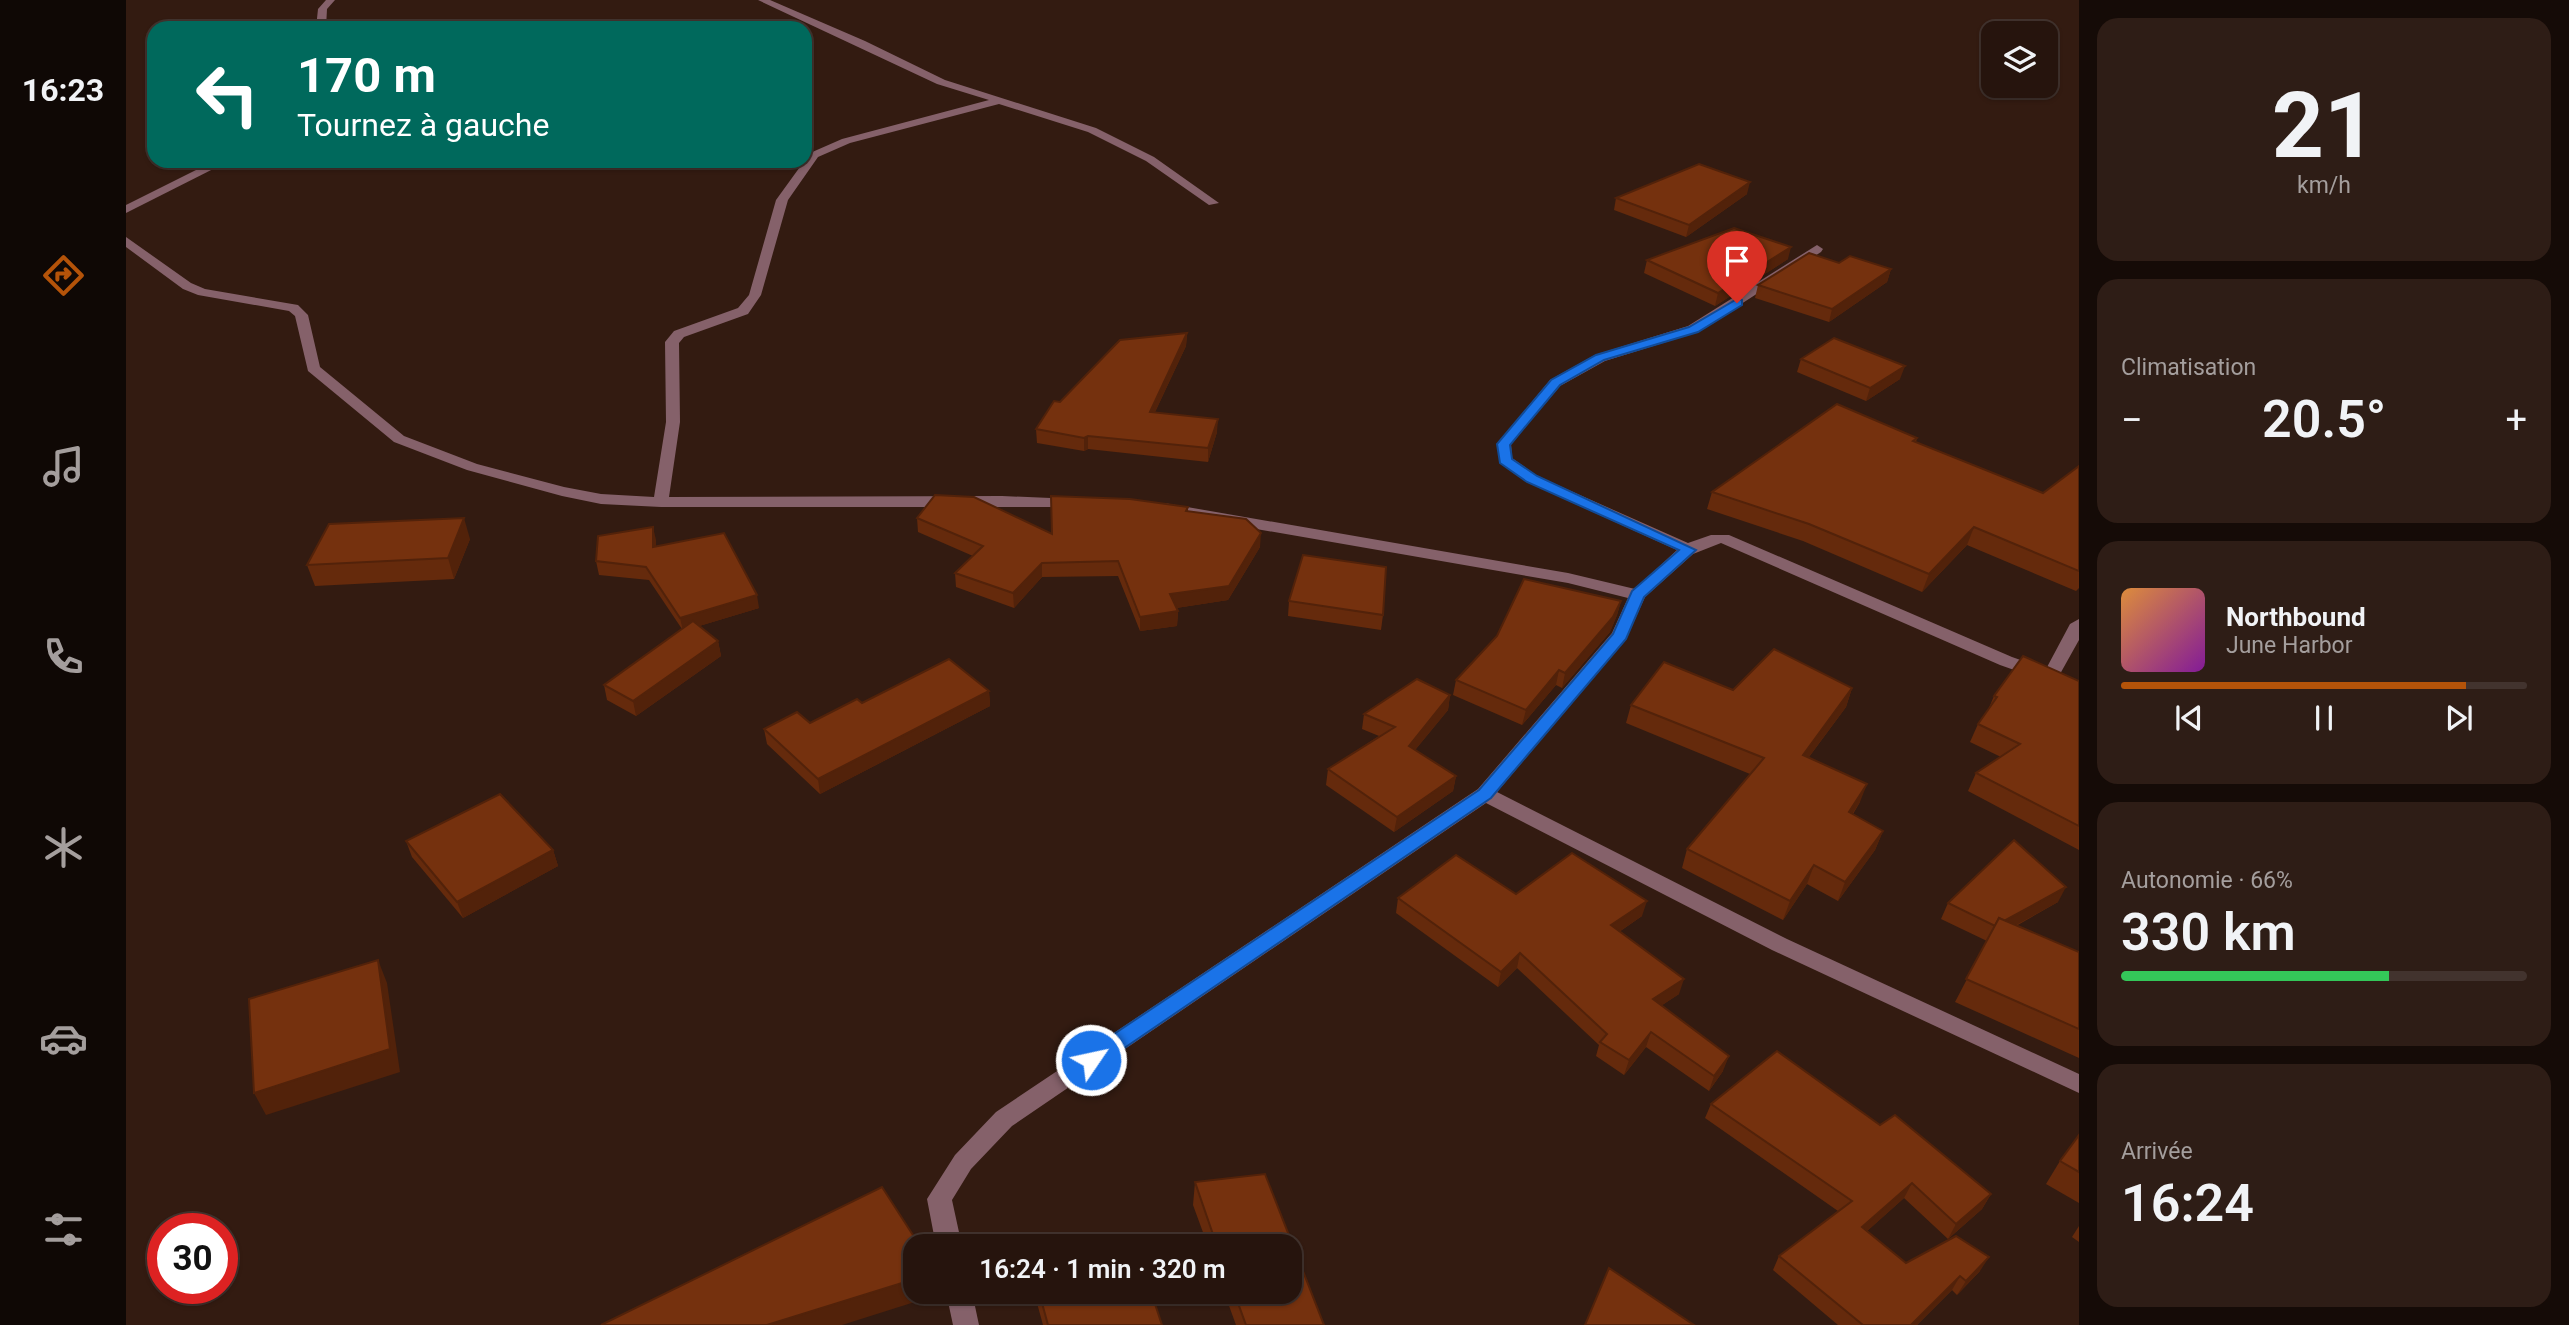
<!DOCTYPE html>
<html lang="fr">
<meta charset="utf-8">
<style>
:root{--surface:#26140d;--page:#2e1d16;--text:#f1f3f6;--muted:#a49e9d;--line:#42332e;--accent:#b45309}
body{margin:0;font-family:Roboto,sans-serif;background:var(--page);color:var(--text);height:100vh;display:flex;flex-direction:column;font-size:26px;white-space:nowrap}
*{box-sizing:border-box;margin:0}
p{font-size:23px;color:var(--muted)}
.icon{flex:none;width:38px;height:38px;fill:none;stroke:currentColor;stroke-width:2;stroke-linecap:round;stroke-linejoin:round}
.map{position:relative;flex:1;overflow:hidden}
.details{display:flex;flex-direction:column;gap:18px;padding:18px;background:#150b07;width:490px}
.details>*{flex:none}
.hud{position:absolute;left:21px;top:21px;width:665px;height:147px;border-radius:21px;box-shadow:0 2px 5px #0004,0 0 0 2px var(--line);background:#00695c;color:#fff;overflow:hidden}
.tools{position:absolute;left:1855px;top:21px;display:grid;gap:14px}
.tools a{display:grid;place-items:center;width:77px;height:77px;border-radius:14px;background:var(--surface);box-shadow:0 2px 5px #0004,0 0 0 2px var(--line);font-size:35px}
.speed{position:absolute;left:21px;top:1213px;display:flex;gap:14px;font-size:35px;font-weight:700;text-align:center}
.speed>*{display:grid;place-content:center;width:91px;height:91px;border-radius:50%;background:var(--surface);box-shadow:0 2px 5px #0004,0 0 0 2px var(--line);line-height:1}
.speed .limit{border:10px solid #d22;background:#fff;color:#111}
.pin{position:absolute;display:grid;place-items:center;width:60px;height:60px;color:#fff;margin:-72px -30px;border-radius:50% 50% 50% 0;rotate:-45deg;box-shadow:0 0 7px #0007}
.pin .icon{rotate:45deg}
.me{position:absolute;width:77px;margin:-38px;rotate:56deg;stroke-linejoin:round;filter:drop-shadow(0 0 5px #0008)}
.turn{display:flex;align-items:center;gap:24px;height:147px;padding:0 35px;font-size:32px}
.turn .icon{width:91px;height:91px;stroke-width:2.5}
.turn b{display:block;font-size:49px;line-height:60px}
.big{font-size:52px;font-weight:600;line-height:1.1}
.details .widget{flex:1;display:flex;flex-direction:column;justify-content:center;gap:10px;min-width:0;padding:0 24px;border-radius:21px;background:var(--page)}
.details .dial{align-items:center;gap:0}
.dial b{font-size:91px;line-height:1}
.song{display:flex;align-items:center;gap:21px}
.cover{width:84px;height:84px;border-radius:10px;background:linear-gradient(135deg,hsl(30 70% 55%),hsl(290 70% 35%))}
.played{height:7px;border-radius:4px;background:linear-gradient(90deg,var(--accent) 85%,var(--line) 85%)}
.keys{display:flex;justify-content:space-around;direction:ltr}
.heat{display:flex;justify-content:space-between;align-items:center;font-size:38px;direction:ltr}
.charge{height:10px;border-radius:5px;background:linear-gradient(90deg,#34c759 66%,var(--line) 0)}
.trip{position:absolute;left:777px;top:1234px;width:399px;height:70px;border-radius:21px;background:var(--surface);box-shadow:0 2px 5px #0004,0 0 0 2px var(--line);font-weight:600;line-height:70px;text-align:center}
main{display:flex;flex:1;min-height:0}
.dock{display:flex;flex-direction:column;width:126px;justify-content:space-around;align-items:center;background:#0f0805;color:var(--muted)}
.dock .icon{width:49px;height:49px}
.dock .active{color:var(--accent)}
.dock b{font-size:32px;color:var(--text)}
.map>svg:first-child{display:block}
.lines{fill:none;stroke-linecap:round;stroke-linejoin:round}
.minor{fill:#85616a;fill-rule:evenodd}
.wall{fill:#652a0c}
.shaded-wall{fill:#52220a}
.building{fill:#75310e;stroke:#52220a;stroke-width:2}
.route{fill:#1a73e8;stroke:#114b97;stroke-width:2}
</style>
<main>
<nav class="dock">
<b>16:23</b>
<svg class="icon active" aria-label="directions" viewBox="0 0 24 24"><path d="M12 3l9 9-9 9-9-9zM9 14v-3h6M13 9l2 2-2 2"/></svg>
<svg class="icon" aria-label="music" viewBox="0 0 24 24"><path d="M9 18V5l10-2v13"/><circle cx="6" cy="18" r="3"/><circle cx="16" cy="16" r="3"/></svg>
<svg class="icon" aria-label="phone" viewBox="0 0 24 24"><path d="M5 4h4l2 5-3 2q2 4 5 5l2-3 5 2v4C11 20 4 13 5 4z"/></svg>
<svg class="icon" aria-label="climate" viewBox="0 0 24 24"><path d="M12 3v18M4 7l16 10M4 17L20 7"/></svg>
<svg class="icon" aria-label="car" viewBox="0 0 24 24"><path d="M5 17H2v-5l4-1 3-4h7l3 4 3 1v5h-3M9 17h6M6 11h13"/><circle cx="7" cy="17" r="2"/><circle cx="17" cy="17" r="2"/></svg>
<svg class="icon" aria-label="filters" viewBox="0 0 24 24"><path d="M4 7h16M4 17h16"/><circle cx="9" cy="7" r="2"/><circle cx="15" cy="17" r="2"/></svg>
</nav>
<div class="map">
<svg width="1953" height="1325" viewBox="0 0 1953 1325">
<rect width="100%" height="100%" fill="#331b11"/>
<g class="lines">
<g class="minor">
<path d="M200,0H209L201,9L200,28H190L192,9Z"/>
<path d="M632,0H644L739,41L819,80L970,128L1028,157L1093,203L1083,205L1020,161L962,132L873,104L724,143L692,157L662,200L635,295L622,314L558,337L553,343L554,422L543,497L876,496L948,499L956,504L953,507H535L475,504L436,496L341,470L268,442L182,371L169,316L163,311L72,295L57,289L0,247V237L65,283L79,289L172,305L182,315L194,367L278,436L351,464L438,487L475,494L528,497L540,422L539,342L548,331L612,308L623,295L650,200L684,153L716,139L863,100L811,84Z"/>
<path d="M88,161H103L0,213V205Z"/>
<path d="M1691,245L1697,249L1695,252L1572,332L1479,361L1434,386L1385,444L1386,458L1411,476L1562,543L1585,535H1603L1886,657L1920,669L1944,624L1953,619V640L1934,674L1953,681V693L1874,665L1595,543L1567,554L1519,597L1500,639L1371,792L1661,939L1953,1074V1093L1646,950L1360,803L886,1126L845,1169L826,1200L836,1246H810L801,1199L829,1155L870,1112L1352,789L1486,633L1502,598L1442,583L1038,513L1033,511L1030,508L1033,505L1038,503L1442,573L1509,589L1551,550L1401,482L1374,463L1371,444L1424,380L1469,355L1562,326Z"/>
<path d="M820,1292H846L853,1325H827Z"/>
</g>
</g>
<g class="wall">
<path d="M1621,194L1560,237L1488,210L1490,198Z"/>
<path d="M1662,259L1589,306L1518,273L1521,260Z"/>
<path d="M1713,263L1765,269L1761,282L1703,322L1629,298L1632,285Z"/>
<path d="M1061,333L1060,346L1029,412L1091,432L1082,462L962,449L958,451L911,443L910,429L934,402Z"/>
<path d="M1675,359L1774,379L1740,401L1671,372Z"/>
<path d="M1791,438L1790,442L1917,493L1953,466V588L1950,591L1841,545L1796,592L1677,541L1581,509L1586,492Z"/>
<path d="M1062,507V511L1134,547L1102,600L1050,608L1052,611L1051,626L1014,631L992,576L916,577L888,608L830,587L829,573L847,556L792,532L791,518L926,534Z"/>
<path d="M344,539L328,579L189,586L181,565Z"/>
<path d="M530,540V546L633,608L573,626L592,641L595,656L510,716L481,700L478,685L556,629L523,580L473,575L470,561Z"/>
<path d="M1163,601L1257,615L1255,630L1162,616Z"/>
<path d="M1495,601L1491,615L1484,632L1436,688L1430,685L1396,725L1327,695L1330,680Z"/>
<path d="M1953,681V850L1842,791L1850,773L1875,757L1844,742L1852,724L1862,710L1868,696Z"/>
<path d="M1726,688L1720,707L1683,757L1734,802L1727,814L1757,831L1749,850L1712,901L1681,884L1657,920L1556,868L1561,849L1624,774L1500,723L1505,705L1607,690Z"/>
<path d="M863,691L864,706L694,794L641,744L638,729L684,723L736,703Z"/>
<path d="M1324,695L1322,710L1289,750L1330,776L1327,791L1268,832L1200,785L1202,769L1253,736L1236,729L1238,714Z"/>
<path d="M280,841L427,850L432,866L337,918L286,857Z"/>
<path d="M1390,894L1516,916L1493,932L1553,994L1536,1005L1597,1071L1583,1091L1520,1047L1498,1075L1470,1056L1473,1045L1391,968L1372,987L1270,913L1272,898Z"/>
<path d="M1932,902L1890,926L1953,952V1058L1829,1002L1861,941L1815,919L1822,903Z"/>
<path d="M1585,1104L1754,1125L1865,1194L1856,1209L1822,1239L1778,1198L1741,1231L1780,1263L1854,1271L1831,1295L1826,1290L1791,1325H1712L1647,1270L1653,1256L1712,1211L1579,1118Z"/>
<path d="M1953,1135V1203L1920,1184L1934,1161Z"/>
<path d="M1139,1174L1198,1325H1110L1098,1292H1164V1246H1082L1067,1205L1069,1182Z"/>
<path d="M1953,1226V1242L1946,1237Z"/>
<path d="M908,1292H1025L1036,1325H917Z"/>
</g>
<g class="shaded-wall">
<path d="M1624,182L1621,194L1560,237L1563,225Z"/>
<path d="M1665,247L1662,259L1589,306L1592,293Z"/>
<path d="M1765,269L1761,282L1703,322L1706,309Z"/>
<path d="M1061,333L1060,346L1023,425L1024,412Z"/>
<path d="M1779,366L1774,379L1740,401L1744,388Z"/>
<path d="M1092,419L1091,432L1082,462V448Z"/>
<path d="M962,436V449L958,451V438Z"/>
<path d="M338,518L344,539L328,579L322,558Z"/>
<path d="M527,527L530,540V560L527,547Z"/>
<path d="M1848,527L1841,545L1796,592L1803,574Z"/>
<path d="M1135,533L1134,547L1102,600L1044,609V594Z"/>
<path d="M916,563V577L888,608L887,593Z"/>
<path d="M631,595L633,608L557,631L554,618Z"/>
<path d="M1495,601L1491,615L1484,632L1436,688L1439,673Z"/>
<path d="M1052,611L1051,626L1014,631V617Z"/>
<path d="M592,641L595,656L510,716L507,701Z"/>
<path d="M1433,670L1430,685L1396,725L1400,710Z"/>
<path d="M1726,688L1720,707L1671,773L1677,755Z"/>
<path d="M863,691L864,706L694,794L692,779Z"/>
<path d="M1324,695L1322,710L1280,761L1283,746Z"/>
<path d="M1330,776L1327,791L1268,832L1271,817Z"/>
<path d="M1741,784L1734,802L1716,830L1723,812Z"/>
<path d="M1757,831L1749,850L1712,901L1719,882Z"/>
<path d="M427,850L432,866L337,918L331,902Z"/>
<path d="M1688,865L1681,884L1657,920L1664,901Z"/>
<path d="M1940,887L1932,902L1861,941L1869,926Z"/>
<path d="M1521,901L1516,916L1481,940L1485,925Z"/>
<path d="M1394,953L1391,968L1372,987L1375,972Z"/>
<path d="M252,960L261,983L274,1072L140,1115L128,1093Z"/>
<path d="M1558,979L1553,994L1523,1014L1527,999Z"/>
<path d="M1525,1032L1520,1047L1498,1075L1503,1060Z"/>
<path d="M1603,1056L1597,1071L1583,1091L1588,1076Z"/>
<path d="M1786,1183L1778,1198L1729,1242L1736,1227Z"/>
<path d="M1865,1194L1856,1209L1822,1239L1830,1224Z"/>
<path d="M1863,1257L1854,1271L1831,1295L1840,1281Z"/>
<path d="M1834,1276L1826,1290L1791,1325H1785Z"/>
<path d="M789,1279V1292H799L795,1300L716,1325H641Z"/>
</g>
<g class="building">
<path d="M1573,164L1624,182L1563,225L1490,198Z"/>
<path d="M1608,228L1665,247L1592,293L1521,260Z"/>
<path d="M1683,253L1713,263L1724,256L1765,269L1706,309L1632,285Z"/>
<path d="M1061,333L1024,412L1092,419L1082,448L962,436L958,438L910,429L928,401L934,402L994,340Z"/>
<path d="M1708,338L1779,366L1744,388L1675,359Z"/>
<path d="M1711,404L1791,438L1787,441L1917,493L1953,466V571L1848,527L1803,574L1683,524L1586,492Z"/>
<path d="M809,495L848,497L926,534L925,496L1004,499L1062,507L1060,511L1120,519L1135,533L1103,586L1044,594L1052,611L1014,617L992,561L916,563L887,593L829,573L857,546L791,518Z"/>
<path d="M338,518L322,558L181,565L203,524Z"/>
<path d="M527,527V547L598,533L631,595L554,618L520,567L470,561L472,536Z"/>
<path d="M1177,555L1260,567L1257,615L1163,601Z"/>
<path d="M1398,579L1495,601L1487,617L1439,673L1433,670L1400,710L1330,680L1371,636Z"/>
<path d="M567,621L592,641L507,701L478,685Z"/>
<path d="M1648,649L1726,688L1677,755L1741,784L1723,812L1757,831L1719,882L1688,865L1664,901L1561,849L1638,758L1505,705L1538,662L1607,690Z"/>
<path d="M1897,656L1953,681V826L1850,773L1894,744L1852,724L1871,697L1868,696Z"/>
<path d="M823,659L863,691L692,779L638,729L671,712L684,723L731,699L736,703Z"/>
<path d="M1291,679L1324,695L1283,746L1330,776L1271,817L1202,769L1269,727L1238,714Z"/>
<path d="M374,794L427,850L331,902L280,841Z"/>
<path d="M1888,840L1940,887L1878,921L1873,918L1869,926L1822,903Z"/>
<path d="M1446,853L1521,901L1485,925L1558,979L1527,999L1603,1056L1588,1076L1525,1032L1503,1060L1474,1042L1481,1034L1394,953L1375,972L1272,898L1330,855L1390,894Z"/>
<path d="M1873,918L1953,952V1029L1840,979Z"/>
<path d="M252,960L264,1049L128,1093L123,999Z"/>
<path d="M1651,1051L1754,1125L1769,1115L1865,1194L1830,1224L1786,1183L1736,1227L1780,1263L1830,1236L1863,1257L1840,1281L1834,1276L1785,1325H1737L1653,1256L1726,1201L1585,1104Z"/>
<path d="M1953,1135V1172L1934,1161Z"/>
<path d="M1139,1174L1198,1325H1120L1108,1292H1164V1246H1091L1069,1182Z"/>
<path d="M756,1187L794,1246H789V1279L641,1325H475Z"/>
<path d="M1007,1241L1009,1246H980Z"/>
<path d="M1483,1268L1568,1325H1459Z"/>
<path d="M913,1292H1025L1036,1325H922Z"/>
</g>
<path class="route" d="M1611,299L1616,300V305L1572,332L1478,360L1434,385L1384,445L1386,459L1411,476L1570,550L1518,597L1500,639L1365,798L972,1066L965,1068L958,1066L955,1060L958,1054L1353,790L1487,634L1506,591L1553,550L1401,482L1374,463L1371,444L1425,380L1470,355L1563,327Z"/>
</svg>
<div class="tools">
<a><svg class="icon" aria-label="layers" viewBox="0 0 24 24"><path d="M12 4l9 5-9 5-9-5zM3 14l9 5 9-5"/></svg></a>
</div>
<div class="speed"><div class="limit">30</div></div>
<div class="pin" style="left:1611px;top:303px;background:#d93025"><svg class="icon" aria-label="arrive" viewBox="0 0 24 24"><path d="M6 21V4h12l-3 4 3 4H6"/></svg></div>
<svg class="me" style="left:965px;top:1060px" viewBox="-20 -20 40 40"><circle r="17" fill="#1a73e8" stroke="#fff" stroke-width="3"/><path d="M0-11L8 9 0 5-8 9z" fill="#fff"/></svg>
<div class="trip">16:24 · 1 min · 320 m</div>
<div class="hud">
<div class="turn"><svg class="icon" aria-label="left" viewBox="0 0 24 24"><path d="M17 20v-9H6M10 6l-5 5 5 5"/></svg><div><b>170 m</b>Tournez à gauche</div></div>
</div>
</div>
<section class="details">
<div class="widget dial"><b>21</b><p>km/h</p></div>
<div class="widget"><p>Climatisation</p>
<div class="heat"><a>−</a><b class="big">20.5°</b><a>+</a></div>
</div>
<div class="widget">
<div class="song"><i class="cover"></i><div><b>Northbound</b><p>June Harbor</p></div></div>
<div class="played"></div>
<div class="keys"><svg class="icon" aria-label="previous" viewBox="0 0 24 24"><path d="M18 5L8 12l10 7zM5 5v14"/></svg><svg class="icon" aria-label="pause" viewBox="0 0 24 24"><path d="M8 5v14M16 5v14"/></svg><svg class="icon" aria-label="next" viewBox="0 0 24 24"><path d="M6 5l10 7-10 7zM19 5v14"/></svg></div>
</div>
<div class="widget"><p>Autonomie · 66%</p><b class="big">330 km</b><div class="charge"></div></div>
<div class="widget"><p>Arrivée</p><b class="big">16:24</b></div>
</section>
</main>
